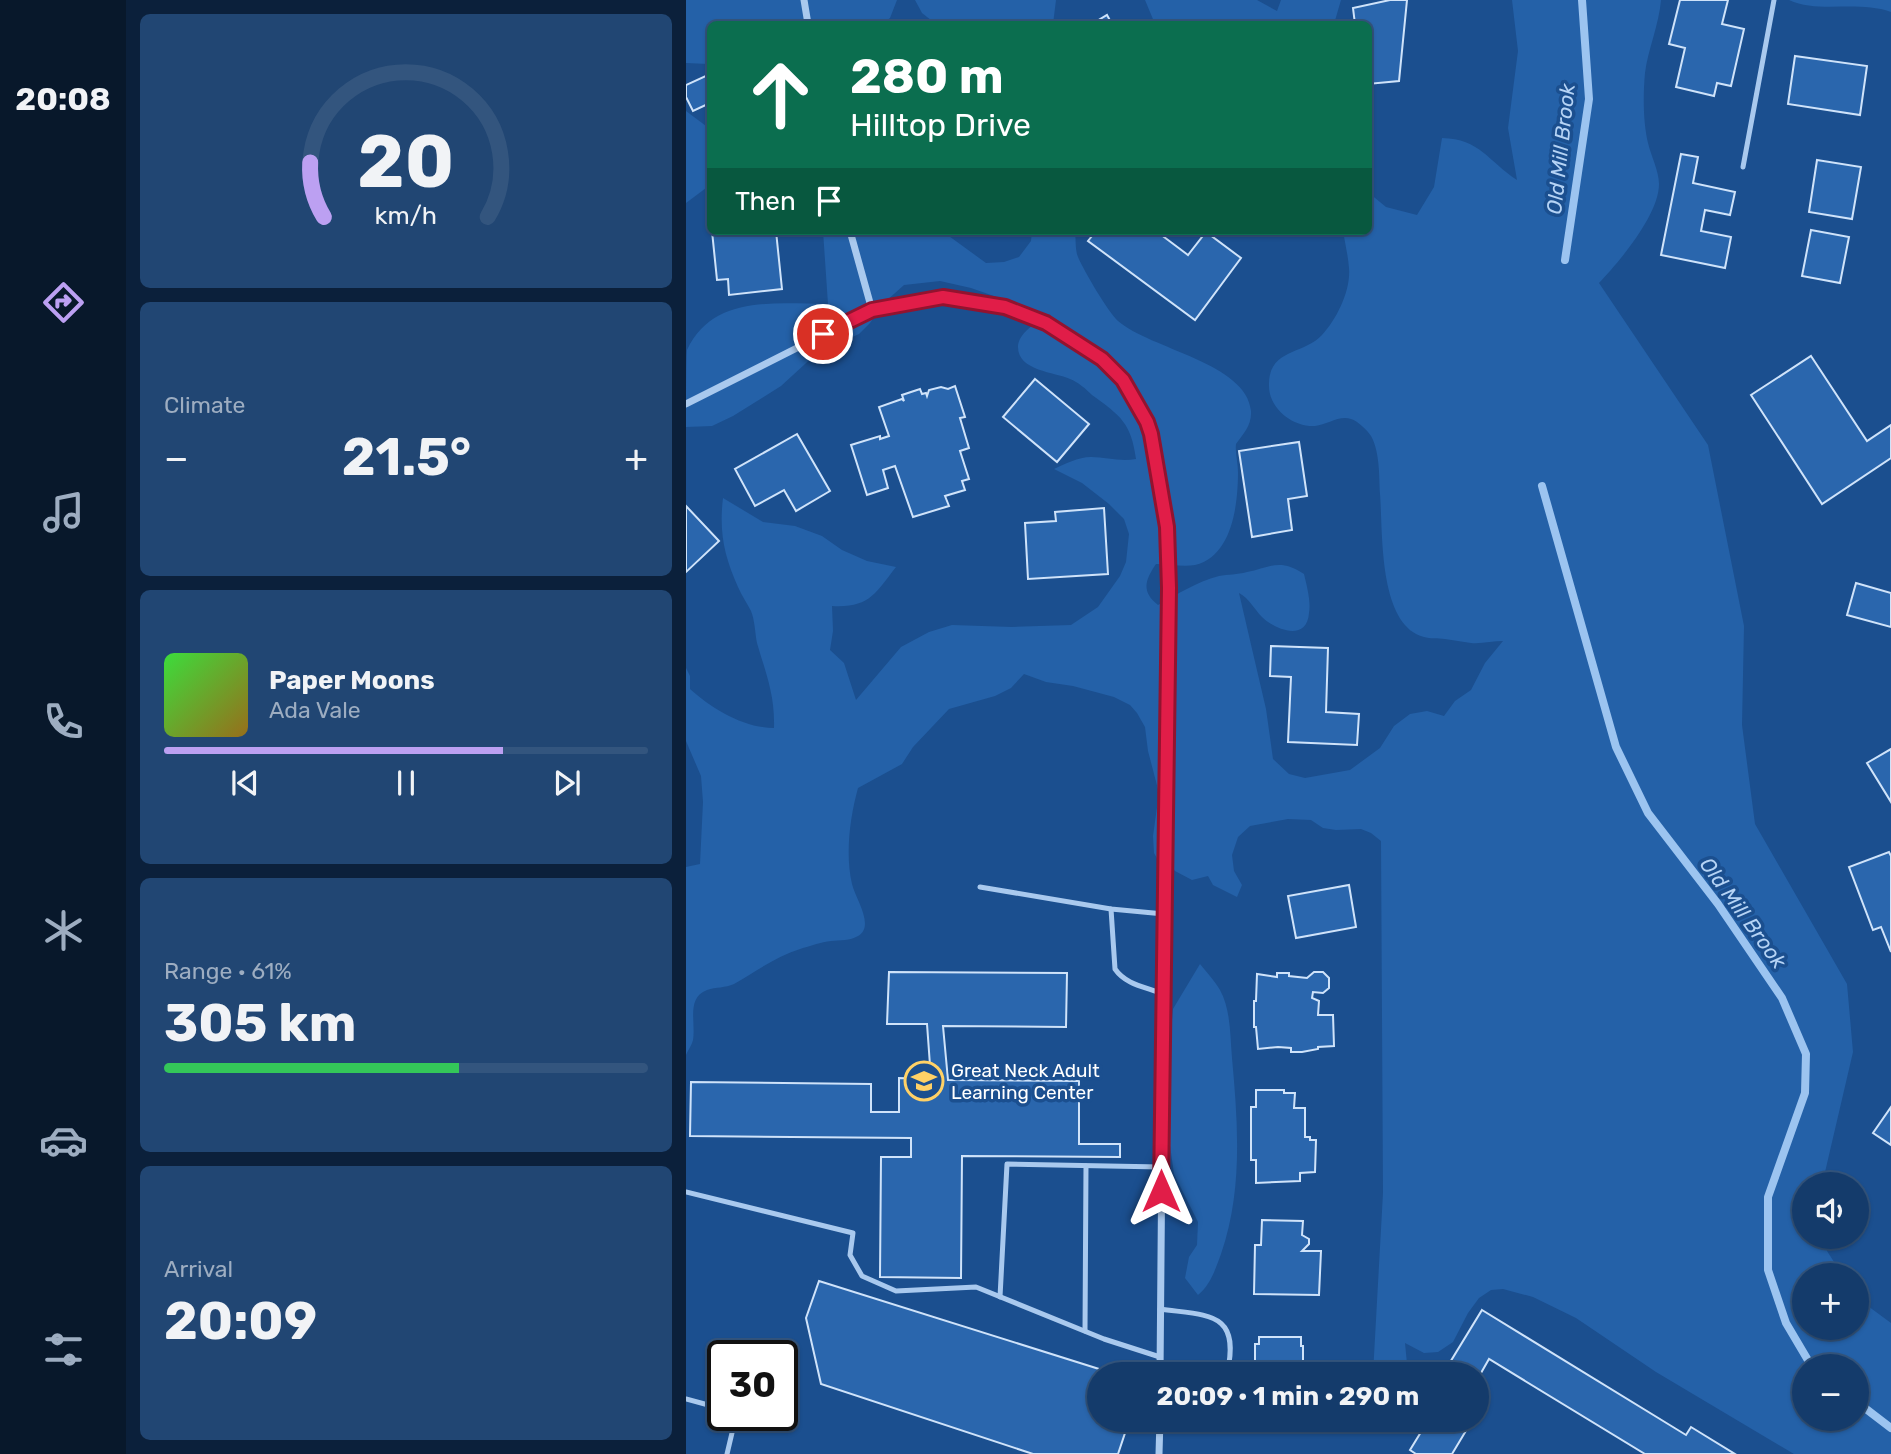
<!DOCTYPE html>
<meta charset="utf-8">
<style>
:root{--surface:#143b6b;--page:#214673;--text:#f1f3f6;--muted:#9dadc1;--line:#33557e;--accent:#bca0f2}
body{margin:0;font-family:Rubik,sans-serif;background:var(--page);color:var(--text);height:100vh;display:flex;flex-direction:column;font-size:26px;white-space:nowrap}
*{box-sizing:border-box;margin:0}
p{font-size:23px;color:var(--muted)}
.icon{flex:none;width:38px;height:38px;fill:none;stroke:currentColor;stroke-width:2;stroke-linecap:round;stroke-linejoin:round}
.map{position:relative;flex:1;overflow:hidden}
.drawer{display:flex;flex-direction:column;gap:14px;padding:14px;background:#0b203b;width:560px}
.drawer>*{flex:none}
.top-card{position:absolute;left:21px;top:21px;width:665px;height:214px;border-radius:10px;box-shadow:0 2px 5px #0004,0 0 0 2px var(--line);background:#0b6e4f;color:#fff;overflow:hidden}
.tools{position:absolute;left:1106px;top:1172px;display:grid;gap:14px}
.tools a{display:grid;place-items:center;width:77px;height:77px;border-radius:50%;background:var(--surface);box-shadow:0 2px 5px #0004,0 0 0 2px var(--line);font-size:35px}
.speed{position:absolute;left:21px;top:1340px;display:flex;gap:14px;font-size:35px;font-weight:700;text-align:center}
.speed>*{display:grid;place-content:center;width:91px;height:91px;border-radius:50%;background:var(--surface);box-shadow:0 2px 5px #0004,0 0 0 2px var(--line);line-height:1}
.speed .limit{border:4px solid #111;border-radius:10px;background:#fff;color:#111}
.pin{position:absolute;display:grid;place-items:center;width:60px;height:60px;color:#fff;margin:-30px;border:4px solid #fff;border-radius:50%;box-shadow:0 2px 7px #0007}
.me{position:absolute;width:77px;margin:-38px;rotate:0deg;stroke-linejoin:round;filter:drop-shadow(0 0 5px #0008)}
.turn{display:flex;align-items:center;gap:24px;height:147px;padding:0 28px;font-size:32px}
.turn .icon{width:91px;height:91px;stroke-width:2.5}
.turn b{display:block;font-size:49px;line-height:60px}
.then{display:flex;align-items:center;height:66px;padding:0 28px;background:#0003;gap:14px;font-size:26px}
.big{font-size:52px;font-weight:700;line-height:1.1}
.drawer .tile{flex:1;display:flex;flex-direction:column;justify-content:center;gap:10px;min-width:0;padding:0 24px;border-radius:10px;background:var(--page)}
.drawer .dial{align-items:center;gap:0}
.dial svg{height:182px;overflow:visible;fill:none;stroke:var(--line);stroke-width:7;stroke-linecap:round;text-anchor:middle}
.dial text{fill:var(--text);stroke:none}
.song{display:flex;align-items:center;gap:21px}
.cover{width:84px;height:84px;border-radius:10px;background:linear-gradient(135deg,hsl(120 70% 55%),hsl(40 70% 35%))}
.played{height:7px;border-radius:4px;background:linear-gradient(90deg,var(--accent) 70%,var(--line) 70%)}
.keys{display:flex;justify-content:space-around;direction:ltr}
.heat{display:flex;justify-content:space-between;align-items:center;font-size:38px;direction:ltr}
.charge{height:10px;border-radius:5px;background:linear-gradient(90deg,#34c759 61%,var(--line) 0)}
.trip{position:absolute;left:401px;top:1362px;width:402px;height:70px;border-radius:35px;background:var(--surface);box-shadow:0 2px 5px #0004,0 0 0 2px var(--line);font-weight:700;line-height:70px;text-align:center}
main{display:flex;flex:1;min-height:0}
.tab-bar{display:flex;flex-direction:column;width:126px;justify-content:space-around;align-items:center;background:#08182b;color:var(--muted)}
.tab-bar .icon{width:49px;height:49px}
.tab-bar .active{color:var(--accent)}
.tab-bar b{font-size:32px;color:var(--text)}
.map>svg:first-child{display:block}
.green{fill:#2461a8;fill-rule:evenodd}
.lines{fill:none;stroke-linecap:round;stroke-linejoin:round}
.stream{stroke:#9cc4f0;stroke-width:8}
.building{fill:#2a66ad;stroke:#cfe3fa;stroke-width:2}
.lane{stroke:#a9c9ee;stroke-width:5}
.street{stroke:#a9c9ee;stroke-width:7}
.route-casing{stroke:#92132f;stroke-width:18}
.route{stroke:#e11d48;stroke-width:12}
.labels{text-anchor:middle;stroke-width:7;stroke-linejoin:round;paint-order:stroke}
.poi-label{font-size:19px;fill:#fff;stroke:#1b4f8f;text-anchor:start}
.water-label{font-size:21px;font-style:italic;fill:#b5d3f5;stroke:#1b4f8f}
</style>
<main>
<nav class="tab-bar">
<b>20:08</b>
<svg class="icon active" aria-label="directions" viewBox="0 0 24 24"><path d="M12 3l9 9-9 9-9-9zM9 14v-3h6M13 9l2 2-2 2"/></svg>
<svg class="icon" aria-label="music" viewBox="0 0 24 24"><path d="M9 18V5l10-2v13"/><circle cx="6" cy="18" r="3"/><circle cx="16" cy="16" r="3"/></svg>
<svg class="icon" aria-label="phone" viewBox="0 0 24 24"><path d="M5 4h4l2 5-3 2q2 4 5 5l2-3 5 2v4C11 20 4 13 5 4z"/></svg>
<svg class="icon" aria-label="climate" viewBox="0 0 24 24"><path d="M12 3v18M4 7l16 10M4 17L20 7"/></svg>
<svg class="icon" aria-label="car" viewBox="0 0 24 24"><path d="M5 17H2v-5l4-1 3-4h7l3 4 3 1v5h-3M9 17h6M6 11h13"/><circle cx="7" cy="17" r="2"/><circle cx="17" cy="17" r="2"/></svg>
<svg class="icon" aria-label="filters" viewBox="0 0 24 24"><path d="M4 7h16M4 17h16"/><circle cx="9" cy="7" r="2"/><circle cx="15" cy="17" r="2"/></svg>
</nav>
<section class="drawer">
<div class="tile dial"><svg viewBox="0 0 100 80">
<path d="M14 69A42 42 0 1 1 86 69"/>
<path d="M14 69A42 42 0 0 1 8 45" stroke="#bca0f2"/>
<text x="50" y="56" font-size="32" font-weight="700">20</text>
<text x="50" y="72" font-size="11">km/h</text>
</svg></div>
<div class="tile"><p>Climate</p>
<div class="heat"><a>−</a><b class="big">21.5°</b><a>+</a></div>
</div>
<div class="tile">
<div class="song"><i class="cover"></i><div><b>Paper Moons</b><p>Ada Vale</p></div></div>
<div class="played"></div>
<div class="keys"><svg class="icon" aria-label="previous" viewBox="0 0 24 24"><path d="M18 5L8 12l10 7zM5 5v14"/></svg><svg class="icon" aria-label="pause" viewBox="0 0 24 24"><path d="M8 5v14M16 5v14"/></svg><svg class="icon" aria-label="next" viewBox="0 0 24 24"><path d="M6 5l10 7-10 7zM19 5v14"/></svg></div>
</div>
<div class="tile"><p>Range · 61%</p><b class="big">305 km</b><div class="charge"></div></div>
<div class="tile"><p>Arrival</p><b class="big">20:09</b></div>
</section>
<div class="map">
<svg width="1205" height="1454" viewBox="0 0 1205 1454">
<rect width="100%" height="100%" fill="#1b4f8f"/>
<g class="green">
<path d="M0,0H211L204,18L196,24H24V63L22,64L0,63Z"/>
<path d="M229,0H370L367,24H250L236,13Z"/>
<path d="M459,0H571L591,11L595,0H655L648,24H469Z"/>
<path d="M826,0H975C973,25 962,49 959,73C957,95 957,122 962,143C965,156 973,171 973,184C973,215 933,262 913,283L1022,445L1058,626L1056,725L1069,824L1161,984L1167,1052L1136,1185H1118V1237H1140L1141,1251L1157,1276H1118V1328H1171V1298L1205,1323V1454H1108L970,1372L890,1318L847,1297L817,1289L805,1290L793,1298L782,1313L767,1342L752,1352L738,1353L719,1343L722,1374H687L697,1193L695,841L685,833L675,829L650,830L637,828L625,820L602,819L564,826L552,837L546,855L548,871L556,885L551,897L527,885L522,876L506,880L489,871L483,864L478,870L468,853L467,836L473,793L462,751L459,727L451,713L444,705L428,697L387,686L360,682L338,674L325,688L309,696L263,709L227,747L216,764L172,788C164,817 159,854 166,884C170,900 189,926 172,936C164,941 154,940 145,941C135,942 124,946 114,949C91,956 69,972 48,984C39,988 30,987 21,990C0,998 10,1022 7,1040C6,1045 2,1050 0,1055V867L14,864L17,802L15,776L0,741V668L4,676V689C26,709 58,728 88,728C89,695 80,674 71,643C69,633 69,621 65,611C61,603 56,596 52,587C38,556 33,532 37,498L77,522L109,526L136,536L156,550L181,561L210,567C189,594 183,608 146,606L147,631L144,650L158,663L170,700L215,647L243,632L266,625L326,627L385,625L412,607L434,576L440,562L443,534L438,519L423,504L396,483L368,469C379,464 392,457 405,457C420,457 434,462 450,459C445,423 435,416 406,395C400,389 392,382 384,379C369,372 332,371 332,347C332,333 351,323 359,314L285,288L254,281L218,285L199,302L184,323L173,334L131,353L95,386L47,416L26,426L0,427C0,411 0,361 1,350C27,294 91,304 142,304L137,231H256L300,263L318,262L333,257L345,241L346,231H389C390,239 389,250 392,257C398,271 422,312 432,321C464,349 561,363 565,411C566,425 557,434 550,444C549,454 552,462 552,472C552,503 547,556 509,565C497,567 482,564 470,564C459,580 455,592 472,605C492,594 510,582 533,576C542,574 551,575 561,572C585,567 594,558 618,574C621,587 625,601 623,613C621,642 589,630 576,617C568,609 563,598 553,593L580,709L587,759L603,774L619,778L664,770L694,748L708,726L724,714L741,711L758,716L769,701L785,690L799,663L817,641C807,641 795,644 785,643C776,642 768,640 759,639C752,638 744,639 738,637C692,625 697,532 694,494C693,476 694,452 685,436C682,431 672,421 665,419C653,415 641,425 629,426C606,427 583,408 583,386C582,348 618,355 636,335C651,319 665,290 663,268C662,255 659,243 657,231H682L683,193L700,207L731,215L748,187L756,138C794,139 802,161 831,180L822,128L832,51ZM1118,1367H1171V1419H1118Z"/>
<path d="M1103,0H1205V12C1170,0 1133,14 1103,0Z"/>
<path d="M0,111L24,129V185L0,203Z"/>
<path d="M514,964C521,973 529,981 534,990C545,1010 544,1036 546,1058C552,1124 557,1190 535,1254C529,1270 525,1284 512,1295L499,1278L503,1257L511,1245L512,1222L488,1174L480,1117L483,1050L487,1009Z"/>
</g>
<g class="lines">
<g class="stream">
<path d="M879,260L903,99L896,0"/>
<path d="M856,486L930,747L962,813L1032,904L1096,998L1120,1054L1119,1093L1082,1197V1270L1100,1323L1126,1367"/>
<path d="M1171,1402L1205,1428"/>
</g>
</g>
<g class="building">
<path d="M704,0H721L713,81L682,84V24H669L667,8Z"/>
<path d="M994,0H1042L1036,24L1058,29L1045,86L1031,83L1028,96L990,87L999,48L983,44Z"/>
<path d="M421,15L426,24H406Z"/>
<path d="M1109,56L1181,66L1174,115L1102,104Z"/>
<path d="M24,74V103L7,111L0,97V85Z"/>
<path d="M995,154L1012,157L1007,183L1049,192L1044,215L1019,210L1015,231L1045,237L1039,268L975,255Z"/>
<path d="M1131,160L1175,167L1166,219L1123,212Z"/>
<path d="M1125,230L1163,237L1154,283L1116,276Z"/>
<path d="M26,231H90L96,289L43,295L42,279L31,280Z"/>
<path d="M410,231H470L502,255L520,232L555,258L509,320L402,241Z"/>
<path d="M1125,356L1181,441L1205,425V458L1136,504L1065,395Z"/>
<path d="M349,379L403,424L371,462L317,417Z"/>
<path d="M269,386L279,417L274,418L283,448L274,451L283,479L276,481L279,490L259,496L263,506L227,517L209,466L197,470L202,488L181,495L165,445L194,436V439L203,436L193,407L216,399L218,401L216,395L234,389L236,394L240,393L241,396L243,390L255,387L262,389Z"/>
<path d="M111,434L144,491L110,511L98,490L69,506L49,469Z"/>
<path d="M613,442L621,496L602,499L606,530L566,537L553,451Z"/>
<path d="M0,506L33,541L0,572Z"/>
<path d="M418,508L422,574L342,579L339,523L370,521L369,512Z"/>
<path d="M1170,583L1205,593V627L1161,615Z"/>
<path d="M585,646L642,648L640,712L673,714L671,745L602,742L605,677L584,676Z"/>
<path d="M1205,749V802L1181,763Z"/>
<path d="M1203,852L1205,856V952L1195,927L1187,930L1163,867Z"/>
<path d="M663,885L670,927L610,938L602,896Z"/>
<path d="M203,972L381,973L380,1027L257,1026L262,1080L393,1081V1144H434V1157L276,1156L275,1278L194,1277L195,1157H225V1138L4,1136L5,1082L185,1084V1112H213V1078L245,1079L241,1024H201Z"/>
<path d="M628,972H637L643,978V988L637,993L627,992L626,998L633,1001L632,1015H647L648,1046L632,1047V1049L616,1052H605V1048L592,1047L572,1049L570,1027H568V1001H570L571,974L591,977V973H603V976L621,978Z"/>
<path d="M570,1090H598V1093H609L608,1108H619V1137H624V1140H630L629,1172L614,1173V1181L570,1183V1160H565V1107H570Z"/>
<path d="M1205,1107V1145L1187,1133Z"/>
<path d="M576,1220L617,1221L616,1235L623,1239V1244L616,1251H635L633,1295L568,1294L569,1245H575Z"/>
<path d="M133,1281L429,1374H413V1419H439V1433L432,1454H347L135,1384L120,1318Z"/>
<path d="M796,1310L1000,1435L1005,1427L1049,1454H959L803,1359L791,1380V1374H779L763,1364Z"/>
<path d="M573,1337H615V1346H617V1374H569V1344H573Z"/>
<path d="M743,1419H787L766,1454H730L724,1450Z"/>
</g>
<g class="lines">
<g class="lane">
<path d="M1057,167L1088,0"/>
<path d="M294,887L425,909L478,914"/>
<path d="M425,909L429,969C440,985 460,987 477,994"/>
<path d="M0,1192L167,1233L164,1255L176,1276L210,1291L290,1287L418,1339L474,1357"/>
<path d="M314,1297L321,1164L475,1167"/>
<path d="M474,1309C523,1316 555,1311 541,1374"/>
<path d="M399,1331L400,1166"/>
<path d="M0,1399L37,1409"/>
<path d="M41,1454L50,1416"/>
</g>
<g class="street">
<path d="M118,0L122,24"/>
<path d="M164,231L186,310"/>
<path d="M0,404L186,310L257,297L319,307L360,323L416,359L437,380L461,422L469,452L481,527L483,588L478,914L474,1374"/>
<path d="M473,1454L474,1419"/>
</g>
</g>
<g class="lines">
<defs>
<path id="route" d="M137,334L186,310L257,297L319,307L360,323L416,359L437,380L461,422L465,434L481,527L483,588L475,1191"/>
</defs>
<use href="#route" class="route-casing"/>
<use href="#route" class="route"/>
</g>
<defs>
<symbol id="school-ring" viewBox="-11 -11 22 22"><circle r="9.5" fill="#1b4f8f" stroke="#ffd166" stroke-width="1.5"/><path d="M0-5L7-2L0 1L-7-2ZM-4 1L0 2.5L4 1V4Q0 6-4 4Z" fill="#ffd166"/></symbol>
</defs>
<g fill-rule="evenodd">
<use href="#school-ring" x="216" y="1059" width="44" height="44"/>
</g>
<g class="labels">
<g class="poi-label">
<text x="265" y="1077">Great Neck Adult<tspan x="265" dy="22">Learning Center</tspan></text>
</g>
<g class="water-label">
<text transform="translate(875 149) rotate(-84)" y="7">Old Mill Brook</text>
<text transform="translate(1057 913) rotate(54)" y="7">Old Mill Brook</text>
</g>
</g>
</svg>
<div class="tools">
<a><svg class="icon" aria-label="sound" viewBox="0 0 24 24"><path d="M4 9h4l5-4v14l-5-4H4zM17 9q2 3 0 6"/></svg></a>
<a>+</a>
<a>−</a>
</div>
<div class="speed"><div class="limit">30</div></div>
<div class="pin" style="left:137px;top:334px;background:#d93025"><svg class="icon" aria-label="arrive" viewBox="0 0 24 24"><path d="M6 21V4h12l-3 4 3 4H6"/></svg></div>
<svg class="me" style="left:475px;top:1191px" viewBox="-20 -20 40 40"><path d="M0-17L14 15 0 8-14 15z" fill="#e11d48" stroke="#fff" stroke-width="4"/></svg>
<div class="trip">20:09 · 1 min · 290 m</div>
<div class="top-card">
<div class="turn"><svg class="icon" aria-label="ahead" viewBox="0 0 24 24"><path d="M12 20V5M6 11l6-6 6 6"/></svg><div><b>280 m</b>Hilltop Drive</div></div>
<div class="then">Then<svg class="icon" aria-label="arrive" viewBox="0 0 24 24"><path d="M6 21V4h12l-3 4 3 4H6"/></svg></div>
</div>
</div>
</main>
